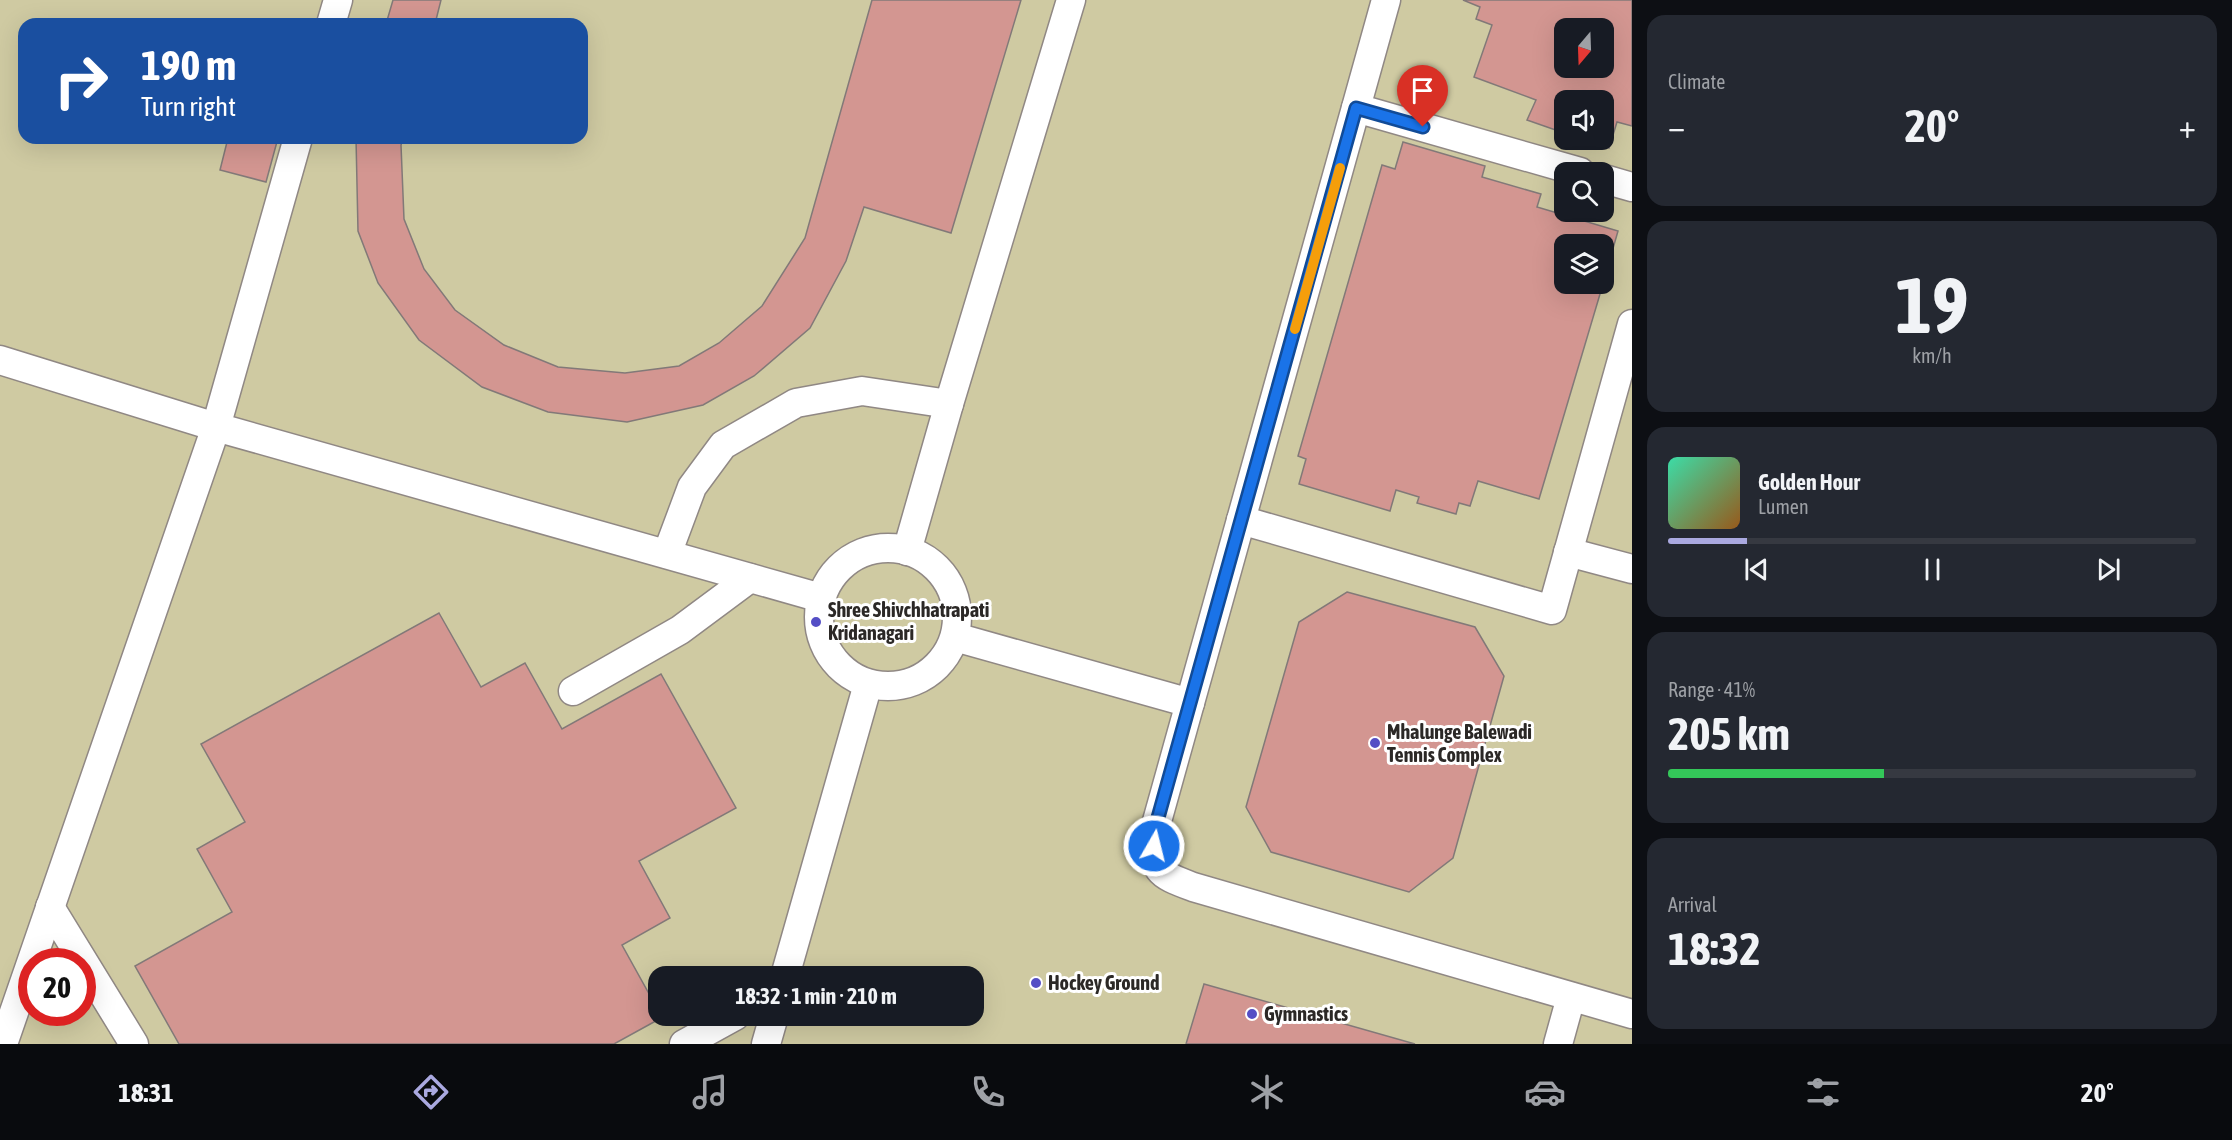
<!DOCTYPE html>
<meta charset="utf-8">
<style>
:root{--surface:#171b24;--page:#242831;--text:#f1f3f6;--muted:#9ea1a6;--line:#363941;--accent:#aaa9e0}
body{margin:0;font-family:"Asap Condensed",sans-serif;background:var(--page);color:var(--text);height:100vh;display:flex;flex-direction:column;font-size:22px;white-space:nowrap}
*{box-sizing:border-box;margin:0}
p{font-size:20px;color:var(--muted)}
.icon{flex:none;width:33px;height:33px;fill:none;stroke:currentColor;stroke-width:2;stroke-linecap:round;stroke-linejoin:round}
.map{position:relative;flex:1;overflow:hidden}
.panel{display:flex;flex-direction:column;gap:15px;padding:15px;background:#0d0f14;width:600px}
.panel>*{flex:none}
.hud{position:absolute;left:18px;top:18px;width:570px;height:126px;border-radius:18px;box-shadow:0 6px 24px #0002;background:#1a4fa0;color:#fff;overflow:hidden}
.needle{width:39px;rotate:199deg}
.fabs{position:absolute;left:1554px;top:18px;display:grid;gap:12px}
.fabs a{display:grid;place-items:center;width:60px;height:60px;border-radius:12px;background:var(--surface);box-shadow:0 6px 24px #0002;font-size:30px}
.speed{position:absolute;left:18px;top:948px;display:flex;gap:12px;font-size:30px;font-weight:700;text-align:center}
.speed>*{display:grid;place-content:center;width:78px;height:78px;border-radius:50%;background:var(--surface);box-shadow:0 6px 24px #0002;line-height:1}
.speed .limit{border:9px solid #d22;background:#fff;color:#111}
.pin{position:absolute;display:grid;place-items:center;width:51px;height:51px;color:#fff;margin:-62px -26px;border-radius:50% 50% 50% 0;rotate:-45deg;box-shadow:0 0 6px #0007}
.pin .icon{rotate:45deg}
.me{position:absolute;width:66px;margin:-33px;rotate:8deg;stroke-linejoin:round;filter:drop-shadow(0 0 4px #0008)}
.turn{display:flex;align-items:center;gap:21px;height:126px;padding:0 24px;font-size:27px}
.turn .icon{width:78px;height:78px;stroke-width:2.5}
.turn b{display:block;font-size:42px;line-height:51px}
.big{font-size:45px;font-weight:700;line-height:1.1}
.panel .widget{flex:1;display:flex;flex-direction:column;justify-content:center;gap:9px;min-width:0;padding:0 21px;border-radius:18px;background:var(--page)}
.panel .dial{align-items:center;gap:0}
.dial b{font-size:78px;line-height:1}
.song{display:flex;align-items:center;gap:18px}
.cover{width:72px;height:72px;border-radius:9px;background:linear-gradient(135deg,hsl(160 70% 55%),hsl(30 70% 35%))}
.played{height:6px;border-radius:3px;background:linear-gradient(90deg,var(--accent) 15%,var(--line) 15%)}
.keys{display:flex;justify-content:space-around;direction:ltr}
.heat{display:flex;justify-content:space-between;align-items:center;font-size:33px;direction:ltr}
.charge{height:9px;border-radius:4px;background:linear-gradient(90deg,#34c759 41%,var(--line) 0)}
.trip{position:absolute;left:648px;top:966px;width:336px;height:60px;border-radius:18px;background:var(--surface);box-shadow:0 6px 24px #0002;font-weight:700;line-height:60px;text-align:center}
.tabs{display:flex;height:96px;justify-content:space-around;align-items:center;background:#090b0e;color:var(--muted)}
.tabs .icon{width:42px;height:42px}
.tabs .on{color:var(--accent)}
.tabs b{font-size:27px;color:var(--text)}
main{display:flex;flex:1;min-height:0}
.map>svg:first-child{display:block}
.green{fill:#cfcaa2;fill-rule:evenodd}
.building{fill:#d39691;stroke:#827978;stroke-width:1.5;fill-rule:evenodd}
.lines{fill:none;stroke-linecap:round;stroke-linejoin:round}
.minor-casing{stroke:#908884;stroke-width:31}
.minor{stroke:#fff;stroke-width:28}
.route-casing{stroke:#114b97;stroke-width:15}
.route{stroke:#1a73e8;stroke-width:10}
.slow{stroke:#f59e0b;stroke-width:10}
.poi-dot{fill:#544ec5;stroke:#fff;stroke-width:2}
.labels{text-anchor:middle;stroke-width:6;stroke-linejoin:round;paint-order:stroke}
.poi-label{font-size:20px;font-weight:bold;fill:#2b2826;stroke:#fff;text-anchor:start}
</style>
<main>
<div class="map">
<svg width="1632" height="1044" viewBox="0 0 1632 1044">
<rect width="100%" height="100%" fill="#e6ddd8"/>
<path class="green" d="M0,0H1632V1044H0ZM24,24H582V138H24ZM1564,28H1604V68H1564ZM1564,100H1604V140H1564ZM1564,172H1604V212H1564ZM1564,244H1604V284H1564ZM32,962H82V1012H32ZM658,976H974V1016H658Z"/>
<g class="building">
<path d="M393,0H441L435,24H386Z"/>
<path d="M872,0H1021L951,233L864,207L846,261L810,328L754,376L703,405L627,422L548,412L482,387L419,340L378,283L358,231L356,138H403L401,145L404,219L424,269L455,310L504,345L558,367L625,373L679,366L719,343L762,306L805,238Z"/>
<path d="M1463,0H1632V126L1617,122L1609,148L1583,140H1604V100H1564V133L1527,120L1536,100L1474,77L1492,25L1476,19L1480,7ZM1564,28H1604V68H1564Z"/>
<path d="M228,138H278L266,182L220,170Z"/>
<path d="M1403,142L1485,166L1482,177L1541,194L1537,207L1618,231L1604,280V244H1564V284H1603L1539,499L1478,481L1470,506L1459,503L1456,514L1417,503L1419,497L1396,490L1390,511L1299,484L1306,459L1298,456L1382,165L1395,169Z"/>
<path d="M1347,592L1475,627L1504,676L1453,858L1409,892L1271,852L1246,807L1299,622Z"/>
<path d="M439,613L481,687L525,663L562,729L661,674L736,808L639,861L670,918L622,945L658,1010V1016L663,1017L614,1044H179L135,966L232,912L197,849L245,822L201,744Z"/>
<path d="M1204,984L1415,1044H1186Z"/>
</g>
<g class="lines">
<defs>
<g id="minor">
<path d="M1386,0L1154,832C1154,872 1156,873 1193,887L1632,1014"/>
<path d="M331,24L338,0"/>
<path d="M1356,108L1580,172"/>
<path d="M1604,179L1632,187"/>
<path d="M0,360L216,427L821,598"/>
<path d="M1241,520L1552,610L1632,324"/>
<circle cx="888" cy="617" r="69"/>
<path d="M907,551L949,404L1071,0"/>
<path d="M1568,552L1632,569"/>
<path d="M667,554L692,487L723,445L796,403L862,391L949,404"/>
<path d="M955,637L1190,703"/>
<path d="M573,691L680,630L750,578"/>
<path d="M50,907L134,1044"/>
<path d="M785,976L868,684"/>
<path d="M3,1044L216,427L298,138"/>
<path d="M684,1044L735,1016"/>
<path d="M766,1044L774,1016"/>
<path d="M1558,1044L1571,997"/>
</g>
</defs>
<use href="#minor" class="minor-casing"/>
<use href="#minor" class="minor"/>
</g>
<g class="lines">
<defs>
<path id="route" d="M1154,846V832L1356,108L1423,127"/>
</defs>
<use href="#route" class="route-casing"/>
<use href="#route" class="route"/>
<path class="slow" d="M1295,329L1340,168"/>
</g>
<g class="poi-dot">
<circle cx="816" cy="622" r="6"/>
<circle cx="1375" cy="743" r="6"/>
<circle cx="1036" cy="983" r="6"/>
<circle cx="1252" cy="1014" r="6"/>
</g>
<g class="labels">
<g class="poi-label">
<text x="828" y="617">Shree Shivchhatrapati<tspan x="828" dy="23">Kridanagari</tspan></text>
<text x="1387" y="739">Mhalunge Balewadi<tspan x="1387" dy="23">Tennis Complex</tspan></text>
<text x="1048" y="990">Hockey Ground</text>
<text x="1264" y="1021">Gymnastics</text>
</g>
</g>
</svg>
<div class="fabs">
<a><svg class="needle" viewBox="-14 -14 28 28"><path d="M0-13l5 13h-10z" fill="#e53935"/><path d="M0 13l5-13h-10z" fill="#9ea1a6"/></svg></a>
<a><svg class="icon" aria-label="sound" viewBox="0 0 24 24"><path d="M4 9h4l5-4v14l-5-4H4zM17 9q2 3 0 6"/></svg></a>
<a><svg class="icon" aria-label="search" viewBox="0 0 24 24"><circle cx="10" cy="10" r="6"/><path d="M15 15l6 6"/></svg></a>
<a><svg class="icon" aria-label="layers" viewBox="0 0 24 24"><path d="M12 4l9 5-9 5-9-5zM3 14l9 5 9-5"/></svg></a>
</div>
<div class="speed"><div class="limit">20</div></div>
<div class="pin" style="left:1423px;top:127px;background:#d93025"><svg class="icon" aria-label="arrive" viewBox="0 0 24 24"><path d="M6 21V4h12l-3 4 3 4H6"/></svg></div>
<svg class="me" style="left:1154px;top:846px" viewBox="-20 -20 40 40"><circle r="17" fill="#1a73e8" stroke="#fff" stroke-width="3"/><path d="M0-11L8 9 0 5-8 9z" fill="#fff"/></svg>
<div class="trip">18:32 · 1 min · 210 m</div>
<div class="hud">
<div class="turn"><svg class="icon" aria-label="right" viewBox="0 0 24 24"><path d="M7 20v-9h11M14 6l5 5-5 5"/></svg><div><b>190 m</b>Turn right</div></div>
</div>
</div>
<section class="panel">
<div class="widget"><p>Climate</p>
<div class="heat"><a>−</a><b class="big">20°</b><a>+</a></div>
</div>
<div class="widget dial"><b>19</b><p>km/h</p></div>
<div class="widget">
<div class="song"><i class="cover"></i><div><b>Golden Hour</b><p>Lumen</p></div></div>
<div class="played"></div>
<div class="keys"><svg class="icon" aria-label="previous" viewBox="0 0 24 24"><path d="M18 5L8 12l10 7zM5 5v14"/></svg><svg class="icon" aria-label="pause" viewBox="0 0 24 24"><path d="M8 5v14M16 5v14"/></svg><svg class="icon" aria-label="next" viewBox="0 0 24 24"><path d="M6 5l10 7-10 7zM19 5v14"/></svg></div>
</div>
<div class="widget"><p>Range · 41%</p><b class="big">205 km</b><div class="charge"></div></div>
<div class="widget"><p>Arrival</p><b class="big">18:32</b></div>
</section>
</main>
<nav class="tabs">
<b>18:31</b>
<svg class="icon on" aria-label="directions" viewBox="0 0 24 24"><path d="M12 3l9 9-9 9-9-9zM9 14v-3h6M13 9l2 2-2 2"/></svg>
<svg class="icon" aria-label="music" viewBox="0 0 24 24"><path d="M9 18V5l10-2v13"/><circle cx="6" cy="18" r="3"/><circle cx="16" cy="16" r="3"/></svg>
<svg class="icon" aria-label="phone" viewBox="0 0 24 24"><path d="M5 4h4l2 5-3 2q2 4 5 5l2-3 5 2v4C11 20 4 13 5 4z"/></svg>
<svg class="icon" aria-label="climate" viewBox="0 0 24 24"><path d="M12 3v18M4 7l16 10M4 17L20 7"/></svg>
<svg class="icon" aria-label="car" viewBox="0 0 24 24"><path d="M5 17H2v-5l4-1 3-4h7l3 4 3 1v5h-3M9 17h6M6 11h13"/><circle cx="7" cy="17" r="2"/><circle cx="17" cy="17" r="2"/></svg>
<svg class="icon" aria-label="filters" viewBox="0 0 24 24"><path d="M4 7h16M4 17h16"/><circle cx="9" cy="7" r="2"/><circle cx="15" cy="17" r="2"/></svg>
<b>20°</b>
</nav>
